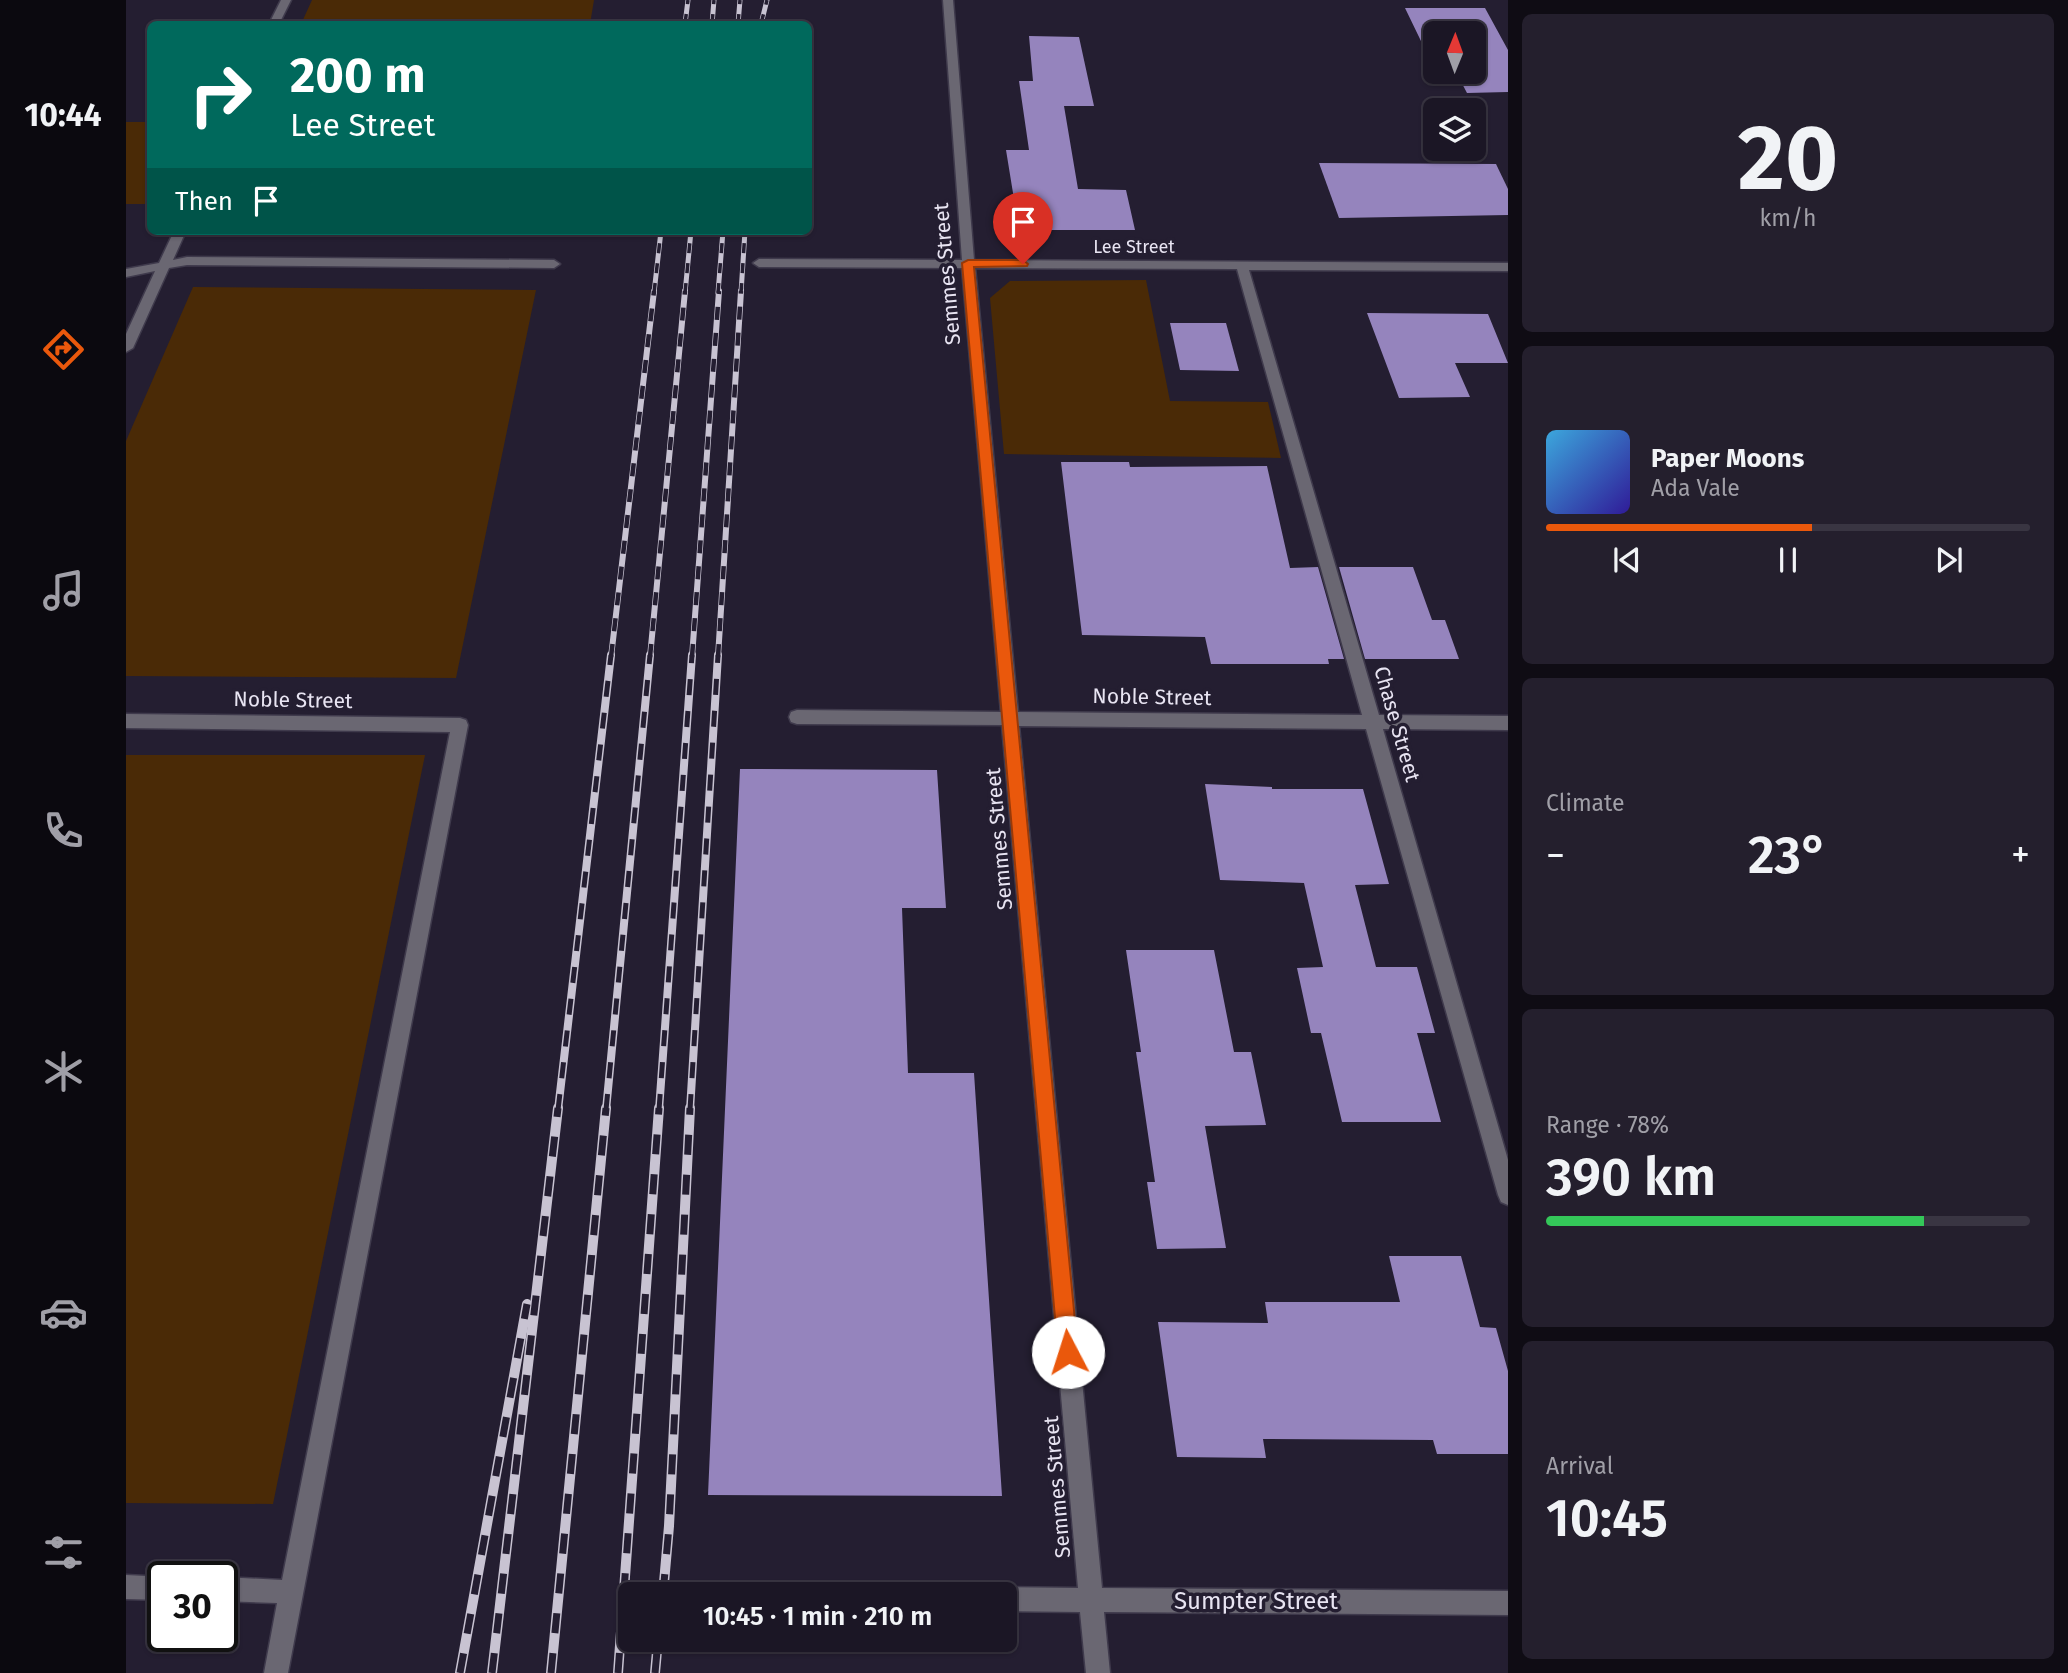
<!DOCTYPE html>
<meta charset="utf-8">
<style>
:root{--surface:#1b1625;--page:#241f2d;--text:#f1f3f6;--muted:#a09fa7;--line:#393542;--accent:#ea580c}
body{margin:0;font-family:"Fira Sans",sans-serif;background:var(--page);color:var(--text);height:100vh;display:flex;flex-direction:column;font-size:26px;white-space:nowrap}
*{box-sizing:border-box;margin:0}
p{font-size:23px;color:var(--muted)}
.icon{flex:none;width:38px;height:38px;fill:none;stroke:currentColor;stroke-width:2;stroke-linecap:round;stroke-linejoin:round}
.map{position:relative;flex:1;overflow:hidden}
.details{display:flex;flex-direction:column;gap:14px;padding:14px;background:#0f0c14;width:560px}
.details>*{flex:none}
.hud{position:absolute;left:21px;top:21px;width:665px;height:214px;border-radius:10px;box-shadow:0 2px 5px #0004,0 0 0 2px var(--line);background:#00695c;color:#fff;overflow:hidden}
.needle{width:46px;rotate:1deg}
.buttons{position:absolute;left:1297px;top:21px;display:grid;gap:14px}
.buttons a{display:grid;place-items:center;width:63px;height:63px;border-radius:10px;background:var(--surface);box-shadow:0 2px 5px #0004,0 0 0 2px var(--line);font-size:35px}
.speed{position:absolute;left:21px;top:1561px;display:flex;gap:14px;font-size:35px;font-weight:700;text-align:center}
.speed>*{display:grid;place-content:center;width:91px;height:91px;border-radius:50%;background:var(--surface);box-shadow:0 2px 5px #0004,0 0 0 2px var(--line);line-height:1}
.speed .limit{border:4px solid #111;border-radius:10px;background:#fff;color:#111}
.pin{position:absolute;display:grid;place-items:center;width:60px;height:60px;color:#fff;margin:-72px -30px;border-radius:50% 50% 50% 0;rotate:-45deg;box-shadow:0 0 7px #0007}
.pin .icon{rotate:45deg}
.me{position:absolute;width:77px;margin:-38px;rotate:355deg;stroke-linejoin:round;filter:drop-shadow(0 0 5px #0008)}
.turn{display:flex;align-items:center;gap:24px;height:147px;padding:0 28px;font-size:32px}
.turn .icon{width:91px;height:91px;stroke-width:2.5}
.turn b{display:block;font-size:49px;line-height:60px}
.then{display:flex;align-items:center;height:66px;padding:0 28px;background:#0003;gap:14px;font-size:26px}
.big{font-size:52px;font-weight:600;line-height:1.1}
.details .tile{flex:1;display:flex;flex-direction:column;justify-content:center;gap:10px;min-width:0;padding:0 24px;border-radius:10px;background:var(--page)}
.details .dial{align-items:center;gap:0}
.dial b{font-size:91px;line-height:1}
.song{display:flex;align-items:center;gap:21px}
.cover{width:84px;height:84px;border-radius:10px;background:linear-gradient(135deg,hsl(200 70% 55%),hsl(250 70% 35%))}
.played{height:7px;border-radius:4px;background:linear-gradient(90deg,var(--accent) 55%,var(--line) 55%)}
.keys{display:flex;justify-content:space-around;direction:ltr}
.heat{display:flex;justify-content:space-between;align-items:center;font-size:38px;direction:ltr}
.charge{height:10px;border-radius:5px;background:linear-gradient(90deg,#34c759 78%,var(--line) 0)}
.trip{position:absolute;left:492px;top:1582px;width:399px;height:70px;border-radius:10px;background:var(--surface);box-shadow:0 2px 5px #0004,0 0 0 2px var(--line);font-weight:600;line-height:70px;text-align:center}
main{display:flex;flex:1;min-height:0}
.dock{display:flex;flex-direction:column;width:126px;justify-content:space-around;align-items:center;background:#0b090f;color:var(--muted)}
.dock .icon{width:49px;height:49px}
.dock .current{color:var(--accent)}
.dock b{font-size:32px;color:var(--text)}
.map>svg:first-child{display:block}
.green{fill:#4a2a06}
.building{fill:#9584bd}
.lines{fill:none;stroke-linecap:round;stroke-linejoin:round}
.minor-casing{stroke:#3f3a4c;stroke-width:3}
.minor{fill:#6a6772;fill-rule:evenodd}
.rail-far3-casing{stroke:#c8c3d2;stroke-width:5}
.rail-far2-casing{stroke:#c8c3d2;stroke-width:6}
.rail-far1-casing{stroke:#c8c3d2;stroke-width:8}
.rail-casing{stroke:#c8c3d2;stroke-width:10}
.rail-far3{stroke:#241e31;stroke-width:3.5;stroke-dasharray:10;stroke-linecap:butt}
.rail-far2{stroke:#241e31;stroke-width:4.5;stroke-dasharray:13;stroke-linecap:butt}
.rail-far1{stroke:#241e31;stroke-width:5;stroke-dasharray:16;stroke-linecap:butt}
.rail{stroke:#241e31;stroke-width:7;stroke-dasharray:20;stroke-linecap:butt}
.route{fill:#ea580c;stroke:#983908;stroke-width:2}
.labels{text-anchor:middle;stroke-width:7;stroke-linejoin:round;paint-order:stroke}
.far-street-label{font-size:18px;fill:#e8e4f2;stroke:#241e31}
.street-label{font-size:21px;fill:#e8e4f2;stroke:#241e31}
.near-street-label{font-size:24px;fill:#e8e4f2;stroke:#241e31}
</style>
<main>
<nav class="dock">
<b>10:44</b>
<svg class="icon current" aria-label="directions" viewBox="0 0 24 24"><path d="M12 3l9 9-9 9-9-9zM9 14v-3h6M13 9l2 2-2 2"/></svg>
<svg class="icon" aria-label="music" viewBox="0 0 24 24"><path d="M9 18V5l10-2v13"/><circle cx="6" cy="18" r="3"/><circle cx="16" cy="16" r="3"/></svg>
<svg class="icon" aria-label="phone" viewBox="0 0 24 24"><path d="M5 4h4l2 5-3 2q2 4 5 5l2-3 5 2v4C11 20 4 13 5 4z"/></svg>
<svg class="icon" aria-label="climate" viewBox="0 0 24 24"><path d="M12 3v18M4 7l16 10M4 17L20 7"/></svg>
<svg class="icon" aria-label="car" viewBox="0 0 24 24"><path d="M5 17H2v-5l4-1 3-4h7l3 4 3 1v5h-3M9 17h6M6 11h13"/><circle cx="7" cy="17" r="2"/><circle cx="17" cy="17" r="2"/></svg>
<svg class="icon" aria-label="filters" viewBox="0 0 24 24"><path d="M4 7h16M4 17h16"/><circle cx="9" cy="7" r="2"/><circle cx="15" cy="17" r="2"/></svg>
</nav>
<div class="map">
<svg width="1382" height="1673" viewBox="0 0 1382 1673">
<rect width="100%" height="100%" fill="#241e31"/>
<g class="green">
<path d="M186,0H468L464,24H175Z"/>
<rect x="0" y="122" width="24" height="82"/>
<path d="M87,231H425V234H86Z"/>
<path d="M1020,280L1044,401L1142,402L1155,458L878,454L864,298L884,281Z"/>
<path d="M67,287L410,290L330,678L0,676V441Z"/>
<path d="M0,755H299L147,1504L0,1503Z"/>
</g>
<g class="building">
<path d="M1279,8H1359L1382,50V92L1341,93L1330,72H1348V33H1309L1308,68Z"/>
<path d="M903,36L953,37L968,106H938L952,189L1000,190L1009,230H893L880,150H903L893,81H907Z"/>
<path d="M1193,163L1370,164L1382,189V215L1213,218Z"/>
<path d="M1241,313L1362,314L1382,363H1329L1344,397L1273,398Z"/>
<path d="M1044,323H1100L1113,371L1054,370Z"/>
<path d="M935,462H1003L1004,467L1141,466L1164,568L1192,567L1218,659H1202L1203,664H1085L1079,637L956,635Z"/>
<path d="M1213,567H1287L1306,620H1319L1333,659H1239Z"/>
<path d="M614,769L811,770L820,908H776L782,1073H848L876,1496L582,1495Z"/>
<path d="M1079,784L1146,787V789H1237L1263,884L1229,885L1250,967H1291L1309,1033H1291L1315,1122H1216L1195,1033H1185L1171,968L1197,967L1178,883L1094,880Z"/>
<path d="M1000,950H1088L1108,1052H1125L1140,1125L1079,1126L1100,1248L1031,1249L1021,1182H1029L1010,1052H1015Z"/>
<path d="M1263,1256H1335L1354,1327L1370,1328L1382,1371V1454H1311L1307,1440L1137,1439L1140,1458L1051,1457L1032,1322L1142,1323L1139,1302H1274Z"/>
</g>
<g class="lines">
<defs>
<g id="minor">
<path d="M155,0H165L153,24H143Z"/>
<path d="M817,0H827L848,260L1382,263V271L1123,270L1253,715L1382,716V730L1257,729L1382,1160V1205L1375,1202L1372,1195L1240,729L893,726L976,1588L1382,1591V1615L978,1612L984,1673H960L954,1612L878,1611V1594H868L869,1590L878,1587L952,1588L876,725L671,724L665,722L663,717L665,712L671,710L875,712L836,268L633,267L627,263L633,259L836,260ZM849,268L1111,269L1236,715L892,712Z"/>
<path d="M48,231H60L47,260L61,257L428,260L434,264L428,268L61,265L43,268L7,348L0,352V334L29,271L0,277V269L33,263Z"/>
<path d="M0,714L334,718L340,720L342,725L162,1673H138L151,1603L96,1601V1577L156,1580L324,732L0,728Z"/>
<path d="M0,1575L39,1577L37,1600L0,1599Z"/>
</g>
</defs>
<use href="#minor" class="minor-casing"/>
<use href="#minor" class="minor"/>
<defs>
<g id="rail-far3">
<path d="M559,24L562,0"/>
<path d="M586,24L588,0"/>
<path d="M612,24L614,0"/>
<path d="M635,24L641,0"/>
<path d="M528,293L535,231"/>
<path d="M559,293L565,231"/>
<path d="M592,293L597,231"/>
<path d="M615,293L619,231"/>
</g>
<g id="rail-far2">
<path d="M485,657L528,291"/>
<path d="M524,657L559,291"/>
<path d="M566,657L593,291"/>
<path d="M592,657L615,291"/>
</g>
<g id="rail-far1">
<path d="M432,1110L485,655"/>
<path d="M480,1110L524,655"/>
<path d="M533,1110L566,655"/>
<path d="M564,1110L592,655"/>
</g>
<g id="rail">
<path d="M537,1594L543,1526L564,1108"/>
<path d="M334,1673L401,1304"/>
<path d="M366,1673L432,1108"/>
<path d="M425,1673L480,1108"/>
<path d="M492,1673L533,1108"/>
<path d="M529,1673L532,1640"/>
</g>
</defs>
<use href="#rail-far3" class="rail-far3-casing"/>
<use href="#rail-far2" class="rail-far2-casing"/>
<use href="#rail-far1" class="rail-far1-casing"/>
<use href="#rail" class="rail-casing"/>
<use href="#rail-far3" class="rail-far3"/>
<use href="#rail-far2" class="rail-far2"/>
<use href="#rail-far1" class="rail-far1"/>
<use href="#rail" class="rail"/>
</g>
<path class="route" d="M897,260L902,264L901,266L848,267L952,1352L949,1359L942,1362L935,1359L932,1352L836,263L842,260Z"/>
<g class="labels">
<g class="far-street-label">
<text x="1008" y="253">Lee Street</text>
</g>
<g class="street-label">
<text transform="translate(821 274) rotate(-95)" y="7">Semmes Street</text>
<text transform="translate(1026 697) rotate(1)" y="7">Noble Street</text>
<text transform="translate(167 700) rotate(1)" y="7">Noble Street</text>
<text transform="translate(1271 724) rotate(74)" y="7">Chase Street</text>
<text transform="translate(873 839) rotate(-95)" y="7">Semmes Street</text>
<text transform="translate(931 1487) rotate(-95)" y="7">Semmes Street</text>
</g>
<g class="near-street-label">
<text x="1130" y="1609">Sumpter Street</text>
</g>
</g>
</svg>
<div class="buttons">
<a><svg class="needle" viewBox="-14 -14 28 28"><path d="M0-13l5 13h-10z" fill="#e53935"/><path d="M0 13l5-13h-10z" fill="#a09fa7"/></svg></a>
<a><svg class="icon" aria-label="layers" viewBox="0 0 24 24"><path d="M12 4l9 5-9 5-9-5zM3 14l9 5 9-5"/></svg></a>
</div>
<div class="speed"><div class="limit">30</div></div>
<div class="pin" style="left:897px;top:264px;background:#d93025"><svg class="icon" aria-label="arrive" viewBox="0 0 24 24"><path d="M6 21V4h12l-3 4 3 4H6"/></svg></div>
<svg class="me" style="left:942px;top:1352px" viewBox="-20 -20 40 40"><circle r="19" fill="#fff"/><path d="M0-13L10 11 0 6-10 11z" fill="#ea580c"/></svg>
<div class="trip">10:45 · 1 min · 210 m</div>
<div class="hud">
<div class="turn"><svg class="icon" aria-label="right" viewBox="0 0 24 24"><path d="M7 20v-9h11M14 6l5 5-5 5"/></svg><div><b>200 m</b>Lee Street</div></div>
<div class="then">Then<svg class="icon" aria-label="arrive" viewBox="0 0 24 24"><path d="M6 21V4h12l-3 4 3 4H6"/></svg></div>
</div>
</div>
<section class="details">
<div class="tile dial"><b>20</b><p>km/h</p></div>
<div class="tile">
<div class="song"><i class="cover"></i><div><b>Paper Moons</b><p>Ada Vale</p></div></div>
<div class="played"></div>
<div class="keys"><svg class="icon" aria-label="previous" viewBox="0 0 24 24"><path d="M18 5L8 12l10 7zM5 5v14"/></svg><svg class="icon" aria-label="pause" viewBox="0 0 24 24"><path d="M8 5v14M16 5v14"/></svg><svg class="icon" aria-label="next" viewBox="0 0 24 24"><path d="M6 5l10 7-10 7zM19 5v14"/></svg></div>
</div>
<div class="tile"><p>Climate</p>
<div class="heat"><a>−</a><b class="big">23°</b><a>+</a></div>
</div>
<div class="tile"><p>Range · 78%</p><b class="big">390 km</b><div class="charge"></div></div>
<div class="tile"><p>Arrival</p><b class="big">10:45</b></div>
</section>
</main>
